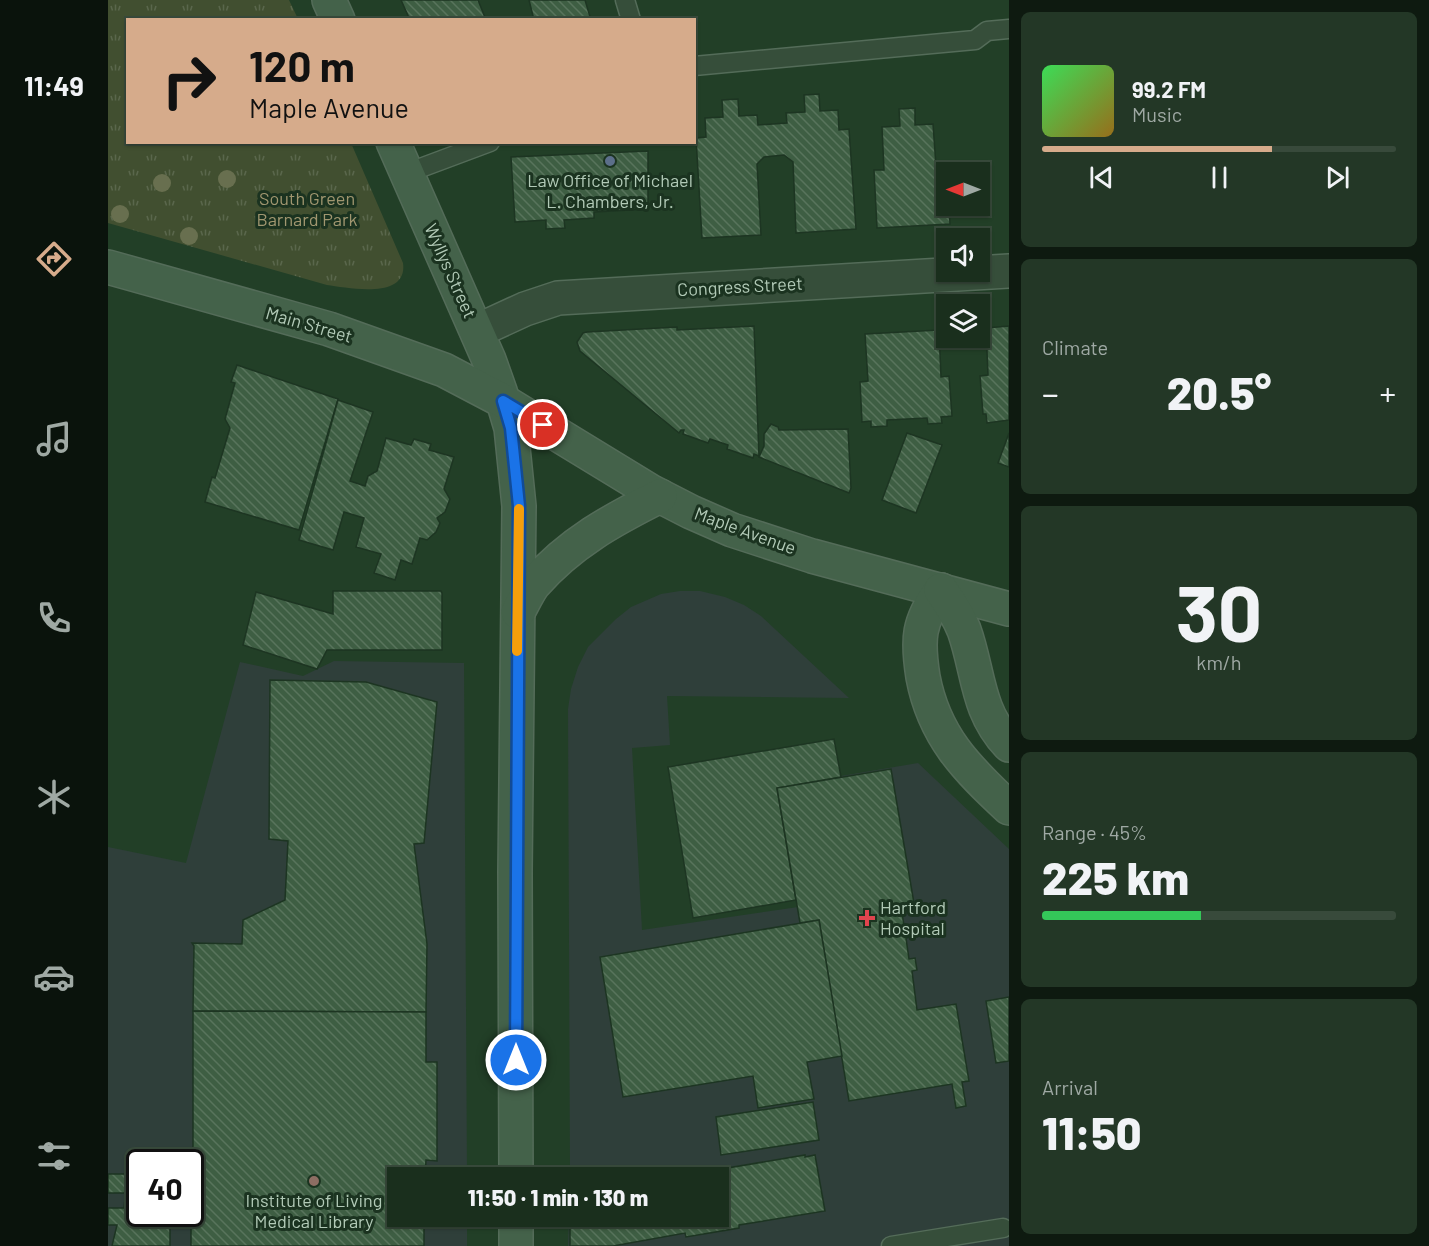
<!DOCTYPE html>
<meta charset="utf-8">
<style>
:root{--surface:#1a2f1d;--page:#233726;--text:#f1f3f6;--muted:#9fa9a4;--line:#384a3b;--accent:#d6ab8b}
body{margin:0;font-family:Barlow,sans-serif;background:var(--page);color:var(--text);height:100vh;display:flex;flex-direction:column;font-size:22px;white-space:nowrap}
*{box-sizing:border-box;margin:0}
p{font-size:20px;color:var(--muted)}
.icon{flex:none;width:33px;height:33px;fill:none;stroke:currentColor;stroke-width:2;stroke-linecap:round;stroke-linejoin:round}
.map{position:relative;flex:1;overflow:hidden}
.side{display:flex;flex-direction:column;gap:12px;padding:12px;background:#0e1a10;width:420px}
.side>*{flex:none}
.top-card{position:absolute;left:18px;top:18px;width:570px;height:126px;border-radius:0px;box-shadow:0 2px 4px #0004,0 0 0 2px var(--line);background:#d6ab8b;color:#111;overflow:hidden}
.needle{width:39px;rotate:270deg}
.tools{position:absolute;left:828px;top:162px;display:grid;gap:12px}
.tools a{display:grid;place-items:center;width:54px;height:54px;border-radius:0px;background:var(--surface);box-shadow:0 2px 4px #0004,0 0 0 2px var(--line);font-size:30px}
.speed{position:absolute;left:18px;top:1149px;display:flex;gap:12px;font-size:30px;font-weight:700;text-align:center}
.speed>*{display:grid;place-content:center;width:78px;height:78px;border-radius:50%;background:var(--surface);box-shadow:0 2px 4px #0004,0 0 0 2px var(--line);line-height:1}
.speed .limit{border:3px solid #111;border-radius:9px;background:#fff;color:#111}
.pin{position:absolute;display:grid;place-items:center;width:51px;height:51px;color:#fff;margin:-26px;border:3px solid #fff;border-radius:50%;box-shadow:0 2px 6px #0007}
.me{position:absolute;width:66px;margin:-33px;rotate:0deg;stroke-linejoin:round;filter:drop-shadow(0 0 4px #0008)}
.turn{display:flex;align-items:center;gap:21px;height:126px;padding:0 24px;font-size:27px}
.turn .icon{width:78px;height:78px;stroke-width:2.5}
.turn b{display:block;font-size:42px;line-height:51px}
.big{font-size:45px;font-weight:800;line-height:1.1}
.side .card{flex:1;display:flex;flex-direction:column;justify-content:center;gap:9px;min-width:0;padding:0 21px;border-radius:9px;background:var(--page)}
.side .dial{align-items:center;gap:0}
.dial b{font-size:78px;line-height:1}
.song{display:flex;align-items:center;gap:18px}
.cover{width:72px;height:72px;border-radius:9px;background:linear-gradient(135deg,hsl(130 70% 55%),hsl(40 70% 35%))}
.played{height:6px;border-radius:3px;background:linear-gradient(90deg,var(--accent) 65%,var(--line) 65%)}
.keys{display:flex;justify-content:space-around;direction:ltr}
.heat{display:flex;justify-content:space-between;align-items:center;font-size:33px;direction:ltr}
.charge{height:9px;border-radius:4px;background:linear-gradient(90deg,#34c759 45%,var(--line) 0)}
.trip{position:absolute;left:279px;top:1167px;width:342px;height:60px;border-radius:0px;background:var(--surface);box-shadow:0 2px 4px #0004,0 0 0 2px var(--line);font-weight:800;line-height:60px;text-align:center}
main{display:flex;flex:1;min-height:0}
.tab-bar{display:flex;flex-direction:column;width:108px;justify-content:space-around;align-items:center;background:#0a130c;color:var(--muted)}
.tab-bar .icon{width:42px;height:42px}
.tab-bar .on{color:var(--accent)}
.tab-bar b{font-size:27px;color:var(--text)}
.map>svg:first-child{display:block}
.medical{fill:#2f3f3a;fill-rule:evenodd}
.grass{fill:url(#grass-tufts)}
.building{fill:url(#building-back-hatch);stroke:#1d3522;stroke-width:1.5}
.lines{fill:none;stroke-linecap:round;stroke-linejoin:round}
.lane-casing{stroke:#546c59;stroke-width:21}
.street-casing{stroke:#546c59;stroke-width:36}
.secondary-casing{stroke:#546c59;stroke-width:36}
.lane{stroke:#364e3a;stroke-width:18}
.street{stroke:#364e3a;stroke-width:33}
.secondary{stroke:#44624a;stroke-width:33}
.tree{fill:#686f4f}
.route-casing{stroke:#114b97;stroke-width:15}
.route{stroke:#1a73e8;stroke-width:10}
.slow{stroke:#f59e0b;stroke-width:10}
.service-dot{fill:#5c6f8a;stroke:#1b3320;stroke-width:2}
.health-dot{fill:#e0444e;stroke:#1b3320;stroke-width:2}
.education-dot{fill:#8d6e63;stroke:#1b3320;stroke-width:2}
.labels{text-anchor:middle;stroke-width:6;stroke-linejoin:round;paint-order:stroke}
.poi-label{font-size:18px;fill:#b2cab7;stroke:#1b3320}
.park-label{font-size:18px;fill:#a19770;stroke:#1b3320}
.street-label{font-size:18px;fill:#b2cab7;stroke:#1b3320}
</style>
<main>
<nav class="tab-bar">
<b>11:49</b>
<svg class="icon on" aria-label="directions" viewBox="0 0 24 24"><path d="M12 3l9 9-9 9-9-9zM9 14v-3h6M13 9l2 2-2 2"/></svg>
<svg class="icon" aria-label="music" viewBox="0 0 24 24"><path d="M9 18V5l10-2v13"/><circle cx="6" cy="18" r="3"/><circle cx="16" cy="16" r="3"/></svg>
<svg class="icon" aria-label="phone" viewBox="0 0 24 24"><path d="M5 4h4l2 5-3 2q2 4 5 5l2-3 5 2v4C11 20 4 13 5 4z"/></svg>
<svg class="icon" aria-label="climate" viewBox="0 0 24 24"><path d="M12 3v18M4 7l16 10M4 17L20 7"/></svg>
<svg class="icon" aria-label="car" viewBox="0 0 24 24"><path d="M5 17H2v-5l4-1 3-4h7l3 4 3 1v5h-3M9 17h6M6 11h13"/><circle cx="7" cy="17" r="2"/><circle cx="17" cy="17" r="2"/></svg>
<svg class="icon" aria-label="filters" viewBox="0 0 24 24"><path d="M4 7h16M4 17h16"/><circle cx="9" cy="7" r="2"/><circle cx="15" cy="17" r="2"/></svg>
</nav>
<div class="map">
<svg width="901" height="1246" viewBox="0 0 901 1246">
<defs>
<pattern id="grass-tufts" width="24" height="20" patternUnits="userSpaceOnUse" patternTransform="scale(1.5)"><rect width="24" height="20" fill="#414f30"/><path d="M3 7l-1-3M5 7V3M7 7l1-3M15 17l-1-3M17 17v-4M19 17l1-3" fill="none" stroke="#5a674c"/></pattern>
<pattern id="building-back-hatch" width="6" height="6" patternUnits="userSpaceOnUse" patternTransform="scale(1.5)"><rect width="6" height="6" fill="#3e5e43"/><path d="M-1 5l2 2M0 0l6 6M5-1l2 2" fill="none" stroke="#58745c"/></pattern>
</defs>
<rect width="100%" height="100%" fill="#223f27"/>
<g class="medical">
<path d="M572,591H592L617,597L636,605L653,616L741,698L559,696L562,745L524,748L534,930L697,906L674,786L810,763L901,849V1246H460L461,1217L610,1216V1178L462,1177L460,709L463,689L470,667L480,647L508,619L523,607L553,594Z"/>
<path d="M226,661L356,663L359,1177L290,1178V1216L359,1217V1246H0V847L78,863L132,662L195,676ZM32,1162H82V1214H32Z"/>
</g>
<path class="grass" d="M0,0H181L190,19L20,20V142L243,143L295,263C300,300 241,288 219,285L0,223Z"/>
<g class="building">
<path d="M293,0H370L378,20H302Z"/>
<path d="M421,0H477L483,20H426Z"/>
<path d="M711,94L712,111L730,110L731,130L741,129L748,229L688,233L685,162L676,155L656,157L649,164L653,235L594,238L588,138L598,137L597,118L615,117L614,100L630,99L631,116L649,115L650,125L679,123L678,113L697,112L696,95Z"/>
<path d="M807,108V125L825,124L828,166H839L838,206H841L842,224L769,228L766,170H776L774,127L792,126L791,109Z"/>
<path d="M540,151V209L486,212V218L456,220L457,228L438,229V220L407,222L403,157Z"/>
<path d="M646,326L651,456L646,454L645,458L619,449L620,445L602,439L600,443L575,434L576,430H573L571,433L472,351L469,342L475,333L479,332L569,327V330Z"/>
<path d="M901,326V420L879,423L878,414H875L872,376L880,375L878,328Z"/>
<path d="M831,330L833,377L841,376L844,416L833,417L834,423L820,424L819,418L779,420V426L763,427V421L754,422L752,382L760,381L757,334Z"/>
<path d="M129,365L230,399L191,530L97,502L104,477L107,478L122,428L117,419L127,383L123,382Z"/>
<path d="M230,400L265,412L242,481L257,486L260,476L269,471L278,438L303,445L306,439L323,444L321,450L346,457L336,489L342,499L337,512L329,518L332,523L328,532L319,540L312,538L304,564L293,560L287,580L266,573L273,554L248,547L256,518L236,512L225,550L191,540Z"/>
<path d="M663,424L670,427L671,430L740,429L743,488L741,493L651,457L656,446V434Z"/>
<path d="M799,433L834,445L808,513L774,500Z"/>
<path d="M901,433V467L890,463Z"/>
<path d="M225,591H333L334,593V650H219L209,669L135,645L148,592L225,614Z"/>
<path d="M162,680L258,682L329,702L316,843L306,844L319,944L318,1012L85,1011L86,946L84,943L134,944L135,920L177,900L180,841L161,839Z"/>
<path d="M726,739L733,777L669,788L688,900L585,918L560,767Z"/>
<path d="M783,769L807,909L794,912L796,926L802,925L804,937L798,938L801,959L807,958L809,970L804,971L809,1010L848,1004L861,1081L854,1082L858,1106L848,1108L844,1084L741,1101L711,920L692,923L669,788Z"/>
<path d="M711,920L734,1056L699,1062L706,1099L650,1108L645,1076L515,1097L492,957Z"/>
<path d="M901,997V1061L888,1063L878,1001Z"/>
<path d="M85,1011L318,1012V1062H329V1161L318,1160L317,1178H290V1216H316V1246H83V1192L85,1176Z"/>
<path d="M705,1102L711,1140L613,1155L608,1117Z"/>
<path d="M697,1155V1157L707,1155L717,1211L631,1225V1228L578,1237L577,1233L505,1246H462V1216H610V1178H560Z"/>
<path d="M0,1174H32V1214H62V1246H4L9,1225H0V1208H16L17,1199H26V1193H0Z"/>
<path d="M317,1175H481L503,1178H317Z"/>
</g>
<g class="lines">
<defs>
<g id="lane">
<path d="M517,0L523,20"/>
<path d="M586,66L867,40L879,31L901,29"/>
<path d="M299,173L382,142"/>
<path d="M783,1246L895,1228"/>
</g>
<path id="street" d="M369,331L417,309L450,298L901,271"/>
<g id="secondary">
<path d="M221,0L230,20"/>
<path d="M285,142L381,360L392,391L403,428L411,506L407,872L408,1178"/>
<path d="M0,267L221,329L336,370L395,401L544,492L583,512L624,530L704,556L901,609"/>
<path d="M833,590C810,622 809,639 815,677C826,736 858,768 901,808"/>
<path d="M833,590C842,603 850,615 856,630C871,672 868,710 901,745"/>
<path d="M410,612C415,603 420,592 426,584C462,543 504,520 552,496"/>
<path d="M408,1216V1246"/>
</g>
</defs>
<use href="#lane" class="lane-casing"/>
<use href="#street" class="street-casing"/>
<use href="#secondary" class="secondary-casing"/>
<use href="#lane" class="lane"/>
<use href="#street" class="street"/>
<use href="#secondary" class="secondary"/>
</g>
<g class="tree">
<circle cx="119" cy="179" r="9"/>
<circle cx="54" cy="183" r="9"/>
<circle cx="12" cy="214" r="9"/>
<circle cx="81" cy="236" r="9"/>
</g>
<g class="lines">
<defs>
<path id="route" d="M408,1060L411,506L403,428L395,401L435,425"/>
</defs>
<use href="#route" class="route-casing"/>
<use href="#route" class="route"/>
<path class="slow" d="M409,651L411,509"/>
</g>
<circle class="service-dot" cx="502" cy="161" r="6"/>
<path class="health-dot" d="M756 909h6v6h6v6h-6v6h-6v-6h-6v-6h6z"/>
<circle class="education-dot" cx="206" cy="1181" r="6"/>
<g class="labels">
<g class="poi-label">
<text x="502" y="187">Law Office of Michael<tspan x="502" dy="21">L. Chambers, Jr.</tspan></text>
<text x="772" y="914" text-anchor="start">Hartford<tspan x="772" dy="21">Hospital</tspan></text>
<text x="206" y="1207">Institute of Living<tspan x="206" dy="21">Medical Library</tspan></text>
</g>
<g class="park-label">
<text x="199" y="205">South Green<tspan x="199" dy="21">Barnard Park</tspan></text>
</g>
<g class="street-label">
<text transform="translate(342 271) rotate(66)" y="6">Wyllys Street</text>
<text transform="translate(632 287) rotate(-3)" y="6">Congress Street</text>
<text transform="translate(201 325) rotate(16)" y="6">Main Street</text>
<text transform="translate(637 531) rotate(20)" y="6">Maple Avenue</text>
</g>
</g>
</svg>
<div class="tools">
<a><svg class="needle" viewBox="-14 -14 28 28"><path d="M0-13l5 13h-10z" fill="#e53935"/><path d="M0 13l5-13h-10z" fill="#9fa9a4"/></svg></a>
<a><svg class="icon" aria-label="sound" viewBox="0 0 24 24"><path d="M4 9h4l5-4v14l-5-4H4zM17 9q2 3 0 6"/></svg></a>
<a><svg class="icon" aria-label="layers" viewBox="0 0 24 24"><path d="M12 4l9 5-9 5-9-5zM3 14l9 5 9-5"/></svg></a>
</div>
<div class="speed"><div class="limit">40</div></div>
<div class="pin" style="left:435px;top:425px;background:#d93025"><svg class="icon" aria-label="arrive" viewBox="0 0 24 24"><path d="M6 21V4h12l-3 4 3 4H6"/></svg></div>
<svg class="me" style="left:408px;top:1060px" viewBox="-20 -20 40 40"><circle r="17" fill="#1a73e8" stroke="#fff" stroke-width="3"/><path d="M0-11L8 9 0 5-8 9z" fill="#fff"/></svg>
<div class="trip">11:50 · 1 min · 130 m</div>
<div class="top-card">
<div class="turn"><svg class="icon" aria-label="right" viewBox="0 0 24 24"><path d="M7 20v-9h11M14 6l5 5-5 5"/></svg><div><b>120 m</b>Maple Avenue</div></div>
</div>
</div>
<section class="side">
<div class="card">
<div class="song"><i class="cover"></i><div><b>99.2 FM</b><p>Music</p></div></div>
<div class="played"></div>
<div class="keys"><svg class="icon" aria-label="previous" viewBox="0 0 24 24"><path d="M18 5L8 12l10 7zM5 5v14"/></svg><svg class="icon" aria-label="pause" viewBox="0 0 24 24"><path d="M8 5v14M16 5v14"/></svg><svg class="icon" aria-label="next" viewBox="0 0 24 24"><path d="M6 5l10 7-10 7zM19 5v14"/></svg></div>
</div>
<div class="card"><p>Climate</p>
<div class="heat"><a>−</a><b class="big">20.5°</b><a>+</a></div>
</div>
<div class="card dial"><b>30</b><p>km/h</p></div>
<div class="card"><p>Range · 45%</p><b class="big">225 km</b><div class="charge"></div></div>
<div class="card"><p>Arrival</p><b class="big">11:50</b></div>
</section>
</main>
